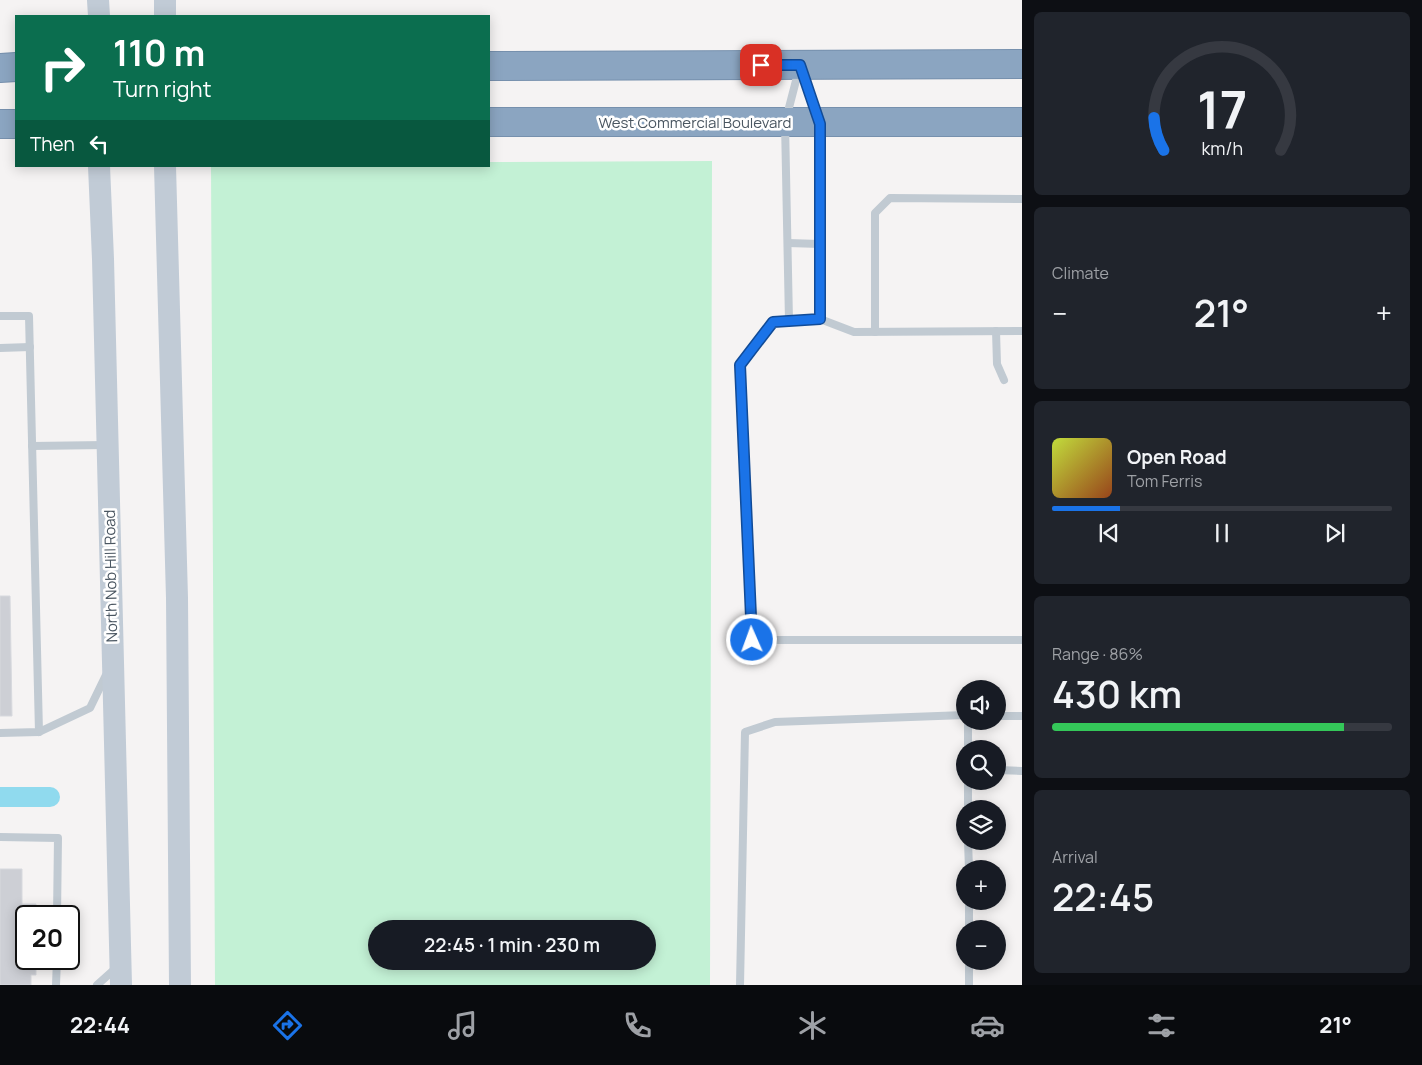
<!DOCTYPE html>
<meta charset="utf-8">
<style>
:root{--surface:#171b24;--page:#20242c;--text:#f1f3f6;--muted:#9ea1a6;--line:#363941;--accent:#1a73e8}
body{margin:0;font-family:Manrope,sans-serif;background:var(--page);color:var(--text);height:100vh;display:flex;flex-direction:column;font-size:19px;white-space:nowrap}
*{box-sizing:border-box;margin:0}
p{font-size:16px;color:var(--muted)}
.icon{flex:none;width:28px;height:28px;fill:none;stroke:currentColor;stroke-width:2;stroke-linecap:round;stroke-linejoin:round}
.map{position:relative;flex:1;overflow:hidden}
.panel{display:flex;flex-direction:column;gap:12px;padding:12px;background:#0d0f14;width:400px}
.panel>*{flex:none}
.top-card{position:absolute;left:15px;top:15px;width:475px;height:152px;border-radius:0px;box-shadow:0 2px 12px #0003;background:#0b6e4f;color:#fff;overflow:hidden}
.fabs{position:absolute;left:956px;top:680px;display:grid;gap:10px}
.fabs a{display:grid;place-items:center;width:50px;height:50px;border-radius:50%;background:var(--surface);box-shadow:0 2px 12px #0003;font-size:25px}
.speed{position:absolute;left:15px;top:905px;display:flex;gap:10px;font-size:25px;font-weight:700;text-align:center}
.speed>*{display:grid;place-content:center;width:65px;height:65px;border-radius:50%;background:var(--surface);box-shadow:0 2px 12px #0003;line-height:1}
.speed .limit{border:2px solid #111;border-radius:8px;background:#fff;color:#111}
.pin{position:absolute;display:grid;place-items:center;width:42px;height:42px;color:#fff;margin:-21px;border-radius:10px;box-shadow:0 2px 8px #0006}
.me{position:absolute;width:55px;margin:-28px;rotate:358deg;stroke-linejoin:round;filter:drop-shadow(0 0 4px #0008)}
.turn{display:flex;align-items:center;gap:18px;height:105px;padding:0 15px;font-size:22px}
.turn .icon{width:65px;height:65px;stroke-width:2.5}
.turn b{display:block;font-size:35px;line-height:42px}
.then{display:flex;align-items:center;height:48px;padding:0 15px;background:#0003;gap:10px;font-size:19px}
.big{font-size:38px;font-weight:600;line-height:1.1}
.panel .widget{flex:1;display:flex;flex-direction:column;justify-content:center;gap:8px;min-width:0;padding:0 18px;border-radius:8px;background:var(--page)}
.panel .dial{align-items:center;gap:0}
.dial svg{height:130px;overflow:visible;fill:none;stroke:var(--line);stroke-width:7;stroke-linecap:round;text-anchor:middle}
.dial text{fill:var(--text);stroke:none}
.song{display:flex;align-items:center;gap:15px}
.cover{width:60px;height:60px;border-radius:8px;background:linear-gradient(135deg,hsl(70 70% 55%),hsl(20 70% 35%))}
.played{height:5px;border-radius:2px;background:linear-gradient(90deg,var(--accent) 20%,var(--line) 20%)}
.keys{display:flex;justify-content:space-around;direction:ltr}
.heat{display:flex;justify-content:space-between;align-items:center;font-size:28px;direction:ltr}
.charge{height:8px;border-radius:4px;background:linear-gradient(90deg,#34c759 86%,var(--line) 0)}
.trip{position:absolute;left:368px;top:920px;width:288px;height:50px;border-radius:25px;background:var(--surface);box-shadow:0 2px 12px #0003;font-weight:600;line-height:50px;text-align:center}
.tabs{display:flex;height:80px;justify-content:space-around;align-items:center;background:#090b0e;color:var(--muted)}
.tabs .icon{width:35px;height:35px}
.tabs .selected{color:var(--accent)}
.tabs b{font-size:22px;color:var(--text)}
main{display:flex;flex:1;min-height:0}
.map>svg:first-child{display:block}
.green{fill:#c3f1d5;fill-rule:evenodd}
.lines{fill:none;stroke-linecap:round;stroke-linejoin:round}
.canal{stroke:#90daee;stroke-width:20}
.building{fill:#cdcfd5;stroke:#d7d9de}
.highway-casing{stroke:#7690ad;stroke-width:30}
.lane{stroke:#c1cad2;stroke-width:8}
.secondary{stroke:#c1cbd6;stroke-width:22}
.highway{stroke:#8ba5c1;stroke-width:28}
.route-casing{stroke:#114b97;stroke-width:12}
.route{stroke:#1a73e8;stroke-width:9}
.labels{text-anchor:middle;stroke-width:5;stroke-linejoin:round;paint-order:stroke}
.street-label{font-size:15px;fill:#4a5661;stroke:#fff}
</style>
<main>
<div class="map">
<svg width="1022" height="985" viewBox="0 0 1022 985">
<rect width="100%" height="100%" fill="#f5f3f3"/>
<path class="green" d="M712,161L710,985H215L211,166H489V162ZM376,929H646V961H376Z"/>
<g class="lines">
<path class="canal" d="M0,797H50"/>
</g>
<g class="building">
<path d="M0,596H10L12,716H0Z"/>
<path d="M0,869H22V904H36V916H26V959H36V975H31V985H0Z"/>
</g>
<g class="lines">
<defs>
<g id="highway">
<path d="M489,66L1022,64"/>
<path d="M0,68L16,67"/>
<path d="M489,122H1022"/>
<path d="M0,124H16"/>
</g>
</defs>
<use href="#highway" class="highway-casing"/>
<g class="lane">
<path d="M801,69L820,123V319"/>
<path d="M788,243L820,244"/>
<path d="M0,316H29L39,732L0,733"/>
<path d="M789,321L785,123L799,69"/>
<path d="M996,331L997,364L1004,380"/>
<path d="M1022,331L854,332L820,319L773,322L741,365L752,640H1022"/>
<path d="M875,332V213L890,198L1022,199"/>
<path d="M0,348L30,347"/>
<path d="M32,446L105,445"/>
<path d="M998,716H1022"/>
<path d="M968,721V749"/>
<path d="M39,732L90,708L106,675"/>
<path d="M998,770L1022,771"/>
<path d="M968,781V809"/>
<path d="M0,837L58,838L57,916"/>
<path d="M968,841L969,869"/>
<path d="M969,901V929"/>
<path d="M969,961V985"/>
<path d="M56,985L57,959"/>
<path d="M97,985L116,968"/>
<path d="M740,985L745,732L775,722L965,715"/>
</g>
<g class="secondary">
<path d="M98,0L99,16"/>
<path d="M165,0V16"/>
<path d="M99,166L103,259L121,985"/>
<path d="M165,166L177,598L180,985"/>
</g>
<use href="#highway" class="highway"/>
</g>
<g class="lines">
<defs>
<path id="route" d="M752,640L740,365L773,322L820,319V124L800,65H761"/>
</defs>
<use href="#route" class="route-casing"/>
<use href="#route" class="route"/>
</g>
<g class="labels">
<g class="street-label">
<text x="695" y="128">West Commercial Boulevard</text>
<text transform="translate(111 576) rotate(-91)" y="5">North Nob Hill Road</text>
</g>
</g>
</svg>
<div class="fabs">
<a><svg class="icon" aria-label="sound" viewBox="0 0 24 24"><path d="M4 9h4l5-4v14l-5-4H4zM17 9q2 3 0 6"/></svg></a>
<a><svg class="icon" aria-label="search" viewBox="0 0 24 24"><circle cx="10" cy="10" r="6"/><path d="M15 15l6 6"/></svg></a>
<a><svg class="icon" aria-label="layers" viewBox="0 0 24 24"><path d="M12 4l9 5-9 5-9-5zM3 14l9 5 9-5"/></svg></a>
<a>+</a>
<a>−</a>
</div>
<div class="speed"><div class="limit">20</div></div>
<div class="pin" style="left:761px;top:65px;background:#d93025"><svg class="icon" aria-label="arrive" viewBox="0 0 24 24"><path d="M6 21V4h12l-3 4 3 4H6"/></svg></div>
<svg class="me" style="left:752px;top:640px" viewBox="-20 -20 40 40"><circle r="17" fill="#1a73e8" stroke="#fff" stroke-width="3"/><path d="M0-11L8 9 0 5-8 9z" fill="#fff"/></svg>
<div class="trip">22:45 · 1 min · 230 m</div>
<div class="top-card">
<div class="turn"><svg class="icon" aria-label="right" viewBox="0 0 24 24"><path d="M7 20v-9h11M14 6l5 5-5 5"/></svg><div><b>110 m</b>Turn right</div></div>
<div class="then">Then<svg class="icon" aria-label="left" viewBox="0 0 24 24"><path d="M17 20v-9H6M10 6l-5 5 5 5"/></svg></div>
</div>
</div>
<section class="panel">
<div class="widget dial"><svg viewBox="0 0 100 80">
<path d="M14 69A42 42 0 1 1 86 69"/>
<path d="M14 69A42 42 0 0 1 8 49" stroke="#1a73e8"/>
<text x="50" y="56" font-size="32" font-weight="700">17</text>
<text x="50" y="72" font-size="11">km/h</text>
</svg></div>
<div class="widget"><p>Climate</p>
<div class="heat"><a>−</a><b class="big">21°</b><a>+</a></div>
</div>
<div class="widget">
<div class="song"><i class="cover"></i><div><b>Open Road</b><p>Tom Ferris</p></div></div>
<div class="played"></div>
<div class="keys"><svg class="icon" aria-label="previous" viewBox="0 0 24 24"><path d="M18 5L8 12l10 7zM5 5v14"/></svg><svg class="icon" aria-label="pause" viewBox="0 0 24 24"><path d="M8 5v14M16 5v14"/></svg><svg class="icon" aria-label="next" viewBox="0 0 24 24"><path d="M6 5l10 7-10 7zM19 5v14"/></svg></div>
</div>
<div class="widget"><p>Range · 86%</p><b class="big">430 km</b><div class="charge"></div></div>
<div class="widget"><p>Arrival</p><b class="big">22:45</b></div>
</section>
</main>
<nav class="tabs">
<b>22:44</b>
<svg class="icon selected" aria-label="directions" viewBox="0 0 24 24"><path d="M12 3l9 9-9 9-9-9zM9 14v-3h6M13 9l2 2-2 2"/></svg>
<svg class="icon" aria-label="music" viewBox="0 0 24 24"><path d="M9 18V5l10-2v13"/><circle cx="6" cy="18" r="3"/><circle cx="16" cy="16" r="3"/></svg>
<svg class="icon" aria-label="phone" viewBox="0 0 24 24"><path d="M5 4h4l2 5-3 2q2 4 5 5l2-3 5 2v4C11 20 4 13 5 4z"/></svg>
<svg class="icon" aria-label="climate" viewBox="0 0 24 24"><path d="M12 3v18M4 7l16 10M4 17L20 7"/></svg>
<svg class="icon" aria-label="car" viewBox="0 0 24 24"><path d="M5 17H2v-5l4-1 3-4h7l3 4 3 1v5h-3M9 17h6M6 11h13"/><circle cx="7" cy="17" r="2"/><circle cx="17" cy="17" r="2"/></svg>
<svg class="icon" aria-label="filters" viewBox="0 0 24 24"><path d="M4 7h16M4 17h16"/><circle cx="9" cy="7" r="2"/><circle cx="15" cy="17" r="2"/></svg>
<b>21°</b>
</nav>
